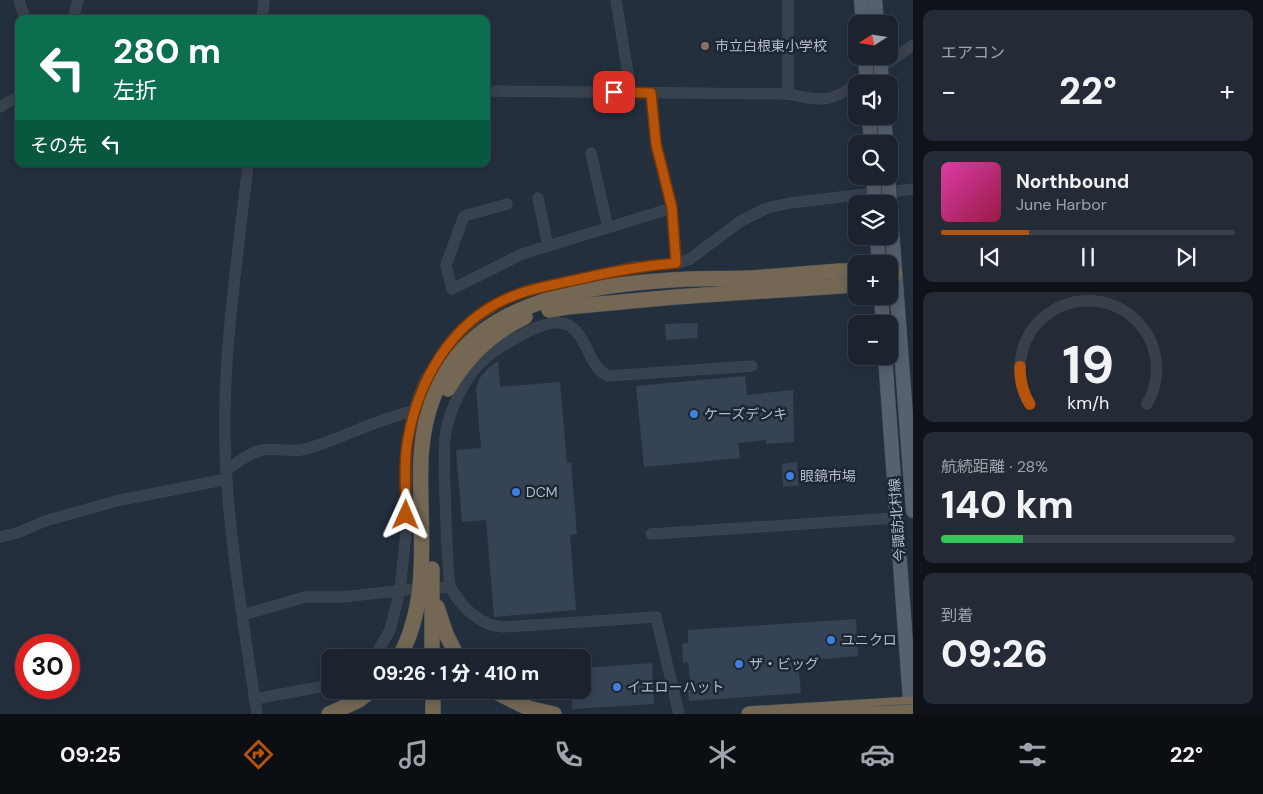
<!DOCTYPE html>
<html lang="ja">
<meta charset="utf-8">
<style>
:root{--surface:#1b232e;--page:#242b36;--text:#f1f3f6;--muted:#a0a4aa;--line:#39404a;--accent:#b45309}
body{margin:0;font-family:"DM Sans","Noto Sans JP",sans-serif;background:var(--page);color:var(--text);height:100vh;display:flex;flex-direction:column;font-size:19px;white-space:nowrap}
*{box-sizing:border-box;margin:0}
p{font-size:16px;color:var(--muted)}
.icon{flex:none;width:28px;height:28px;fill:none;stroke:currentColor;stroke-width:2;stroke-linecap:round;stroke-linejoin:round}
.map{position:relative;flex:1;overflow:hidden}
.drawer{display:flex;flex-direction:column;gap:10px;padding:10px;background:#0f1319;width:350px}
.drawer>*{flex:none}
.banner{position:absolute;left:15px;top:15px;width:475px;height:152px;border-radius:10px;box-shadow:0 2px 12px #0003,0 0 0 1px var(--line);background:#0b6e4f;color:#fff;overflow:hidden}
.needle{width:32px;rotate:258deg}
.buttons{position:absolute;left:848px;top:15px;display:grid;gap:10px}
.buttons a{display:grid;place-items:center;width:50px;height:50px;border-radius:10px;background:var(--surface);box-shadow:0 2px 12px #0003,0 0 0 1px var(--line);font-size:25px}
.speed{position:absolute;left:15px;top:634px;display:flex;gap:10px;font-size:25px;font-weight:700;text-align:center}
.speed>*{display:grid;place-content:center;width:65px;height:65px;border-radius:50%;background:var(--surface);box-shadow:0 2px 12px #0003,0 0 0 1px var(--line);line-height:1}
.speed .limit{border:8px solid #d22;background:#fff;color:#111}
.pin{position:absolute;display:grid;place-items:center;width:42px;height:42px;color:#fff;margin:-21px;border-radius:10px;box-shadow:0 2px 8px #0006}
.me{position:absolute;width:55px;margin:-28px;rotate:1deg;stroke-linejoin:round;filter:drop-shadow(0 0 4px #0008)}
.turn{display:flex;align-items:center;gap:18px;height:105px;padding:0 15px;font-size:22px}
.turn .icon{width:65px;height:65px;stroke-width:2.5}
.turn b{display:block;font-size:35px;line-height:42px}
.then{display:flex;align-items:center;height:48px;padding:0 15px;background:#0003;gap:10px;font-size:19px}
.big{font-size:38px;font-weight:800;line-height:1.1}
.drawer .widget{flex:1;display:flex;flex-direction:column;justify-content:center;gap:8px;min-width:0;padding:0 18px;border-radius:10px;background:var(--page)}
.drawer .dial{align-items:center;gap:0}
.dial svg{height:130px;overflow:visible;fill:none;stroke:var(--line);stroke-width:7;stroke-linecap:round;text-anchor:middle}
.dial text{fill:var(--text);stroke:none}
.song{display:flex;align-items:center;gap:15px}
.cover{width:60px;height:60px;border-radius:8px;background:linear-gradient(135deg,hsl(320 70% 55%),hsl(340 70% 35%))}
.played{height:5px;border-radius:2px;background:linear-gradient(90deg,var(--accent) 30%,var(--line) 30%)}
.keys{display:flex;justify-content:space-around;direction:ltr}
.heat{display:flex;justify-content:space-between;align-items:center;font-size:28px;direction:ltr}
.charge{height:8px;border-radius:4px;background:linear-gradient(90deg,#34c759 28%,var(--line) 0)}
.trip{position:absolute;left:321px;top:649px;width:270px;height:50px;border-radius:10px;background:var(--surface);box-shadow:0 2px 12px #0003,0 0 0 1px var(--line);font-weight:800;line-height:50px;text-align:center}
.dock{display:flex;height:80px;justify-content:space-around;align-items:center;background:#0b0e12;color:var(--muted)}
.dock .icon{width:35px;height:35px}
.dock .current{color:var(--accent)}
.dock b{font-size:22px;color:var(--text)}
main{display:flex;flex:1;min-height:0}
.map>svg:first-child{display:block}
.building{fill:#364354}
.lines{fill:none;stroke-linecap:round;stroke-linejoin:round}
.minor-casing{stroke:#414a57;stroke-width:11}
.major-casing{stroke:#414a57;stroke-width:15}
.highway-casing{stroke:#434c59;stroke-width:16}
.minor{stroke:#38414e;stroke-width:10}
.major{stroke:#56606e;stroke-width:14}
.highway{stroke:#746855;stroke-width:15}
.highway-bridge-casing{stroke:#434c59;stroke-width:16;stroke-linecap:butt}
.highway-bridge{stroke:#746855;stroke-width:15}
.route-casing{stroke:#753606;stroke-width:12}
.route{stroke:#b45309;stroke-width:9}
.education-dot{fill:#8d6e63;stroke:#1d2633;stroke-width:2}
.shop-dot{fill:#3f7fe0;stroke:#1d2633;stroke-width:2}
.labels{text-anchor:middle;stroke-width:5;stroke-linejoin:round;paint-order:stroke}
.poi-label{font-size:14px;fill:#b4bcc9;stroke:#1d2633;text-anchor:start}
.street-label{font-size:14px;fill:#b4bcc9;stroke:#1d2633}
</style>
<main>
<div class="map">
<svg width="913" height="714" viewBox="0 0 913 714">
<rect width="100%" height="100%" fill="#242f3e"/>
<g class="building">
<path d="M698,323L697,338L666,340L665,324Z"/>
<path d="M498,361L500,387L560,382L567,463L571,462L577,534L570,535L576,610L494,617L486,520L462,522L456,450L481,448L476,389L479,379L489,367Z"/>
<path d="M745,376L747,395L793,390L794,442L766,444V440L738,443L740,458L644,467L636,386Z"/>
<path d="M797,462L799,485L783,487L782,464Z"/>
<path d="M856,619L858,656L798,661L801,693L689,701L688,690H691L688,662L683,663L682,644L688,643V630Z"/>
<path d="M652,663L654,704L572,709L571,690H582V668Z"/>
</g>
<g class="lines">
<defs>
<g id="minor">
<path d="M19,0L25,19"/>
<path d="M616,0L631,92"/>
<path d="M788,0V94"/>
<path d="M73,19L78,0"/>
<path d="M262,19L264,0"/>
<path d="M878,70L913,45"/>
<path d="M486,91L788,94C821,100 827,104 856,85"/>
<path d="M651,93L656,144L672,208L676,263"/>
<path d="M0,107L19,96"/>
<path d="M591,153L608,228"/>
<path d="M248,164C237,265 220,368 226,470C231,552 245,633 257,714"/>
<path d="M889,192L913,189"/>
<path d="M538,198L548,246"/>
<path d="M507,204L464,216L446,265L452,289L522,254L672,208"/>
<path d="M226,470C237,463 250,452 263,450C278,447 293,454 309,448C345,437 377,419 414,411"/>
<path d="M651,534L896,518"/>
<path d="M0,537L17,533L45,521L116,501L227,479"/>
<path d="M440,588L450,587"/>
<path d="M243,615L305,597H343L414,589"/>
<path d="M374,658L390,630L400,590L406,533L407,441L416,404L425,380L458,333L483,313L504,300L525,291L632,267L679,263L690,259L741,221L767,208L790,203L874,193"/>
<path d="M255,699L330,685"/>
<path d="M679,714L656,617L503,627C481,626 462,608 451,588C447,582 443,451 445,438C446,427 450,415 454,405C470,368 485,354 520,336C533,329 551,319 566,324C587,332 587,366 608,376L752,366"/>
</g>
<g id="major">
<path d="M861,0L863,24"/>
<path d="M875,0L877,24"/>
<path d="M865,56L867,84"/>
<path d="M880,56L882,84"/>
<path d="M869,116L871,144"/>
<path d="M884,116L886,144"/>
<path d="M873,176L875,204"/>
<path d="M888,176L913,511"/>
<path d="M877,236L879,264"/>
<path d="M881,296L883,324"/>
<path d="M885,356L911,714"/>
</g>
<g id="highway">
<path d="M889,278L895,274"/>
<path d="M549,310L567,307L675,297L856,285"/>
<path d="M448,389C467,357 491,333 525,317"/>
<path d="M432,569V658"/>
<path d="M437,607L446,634L458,658"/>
<path d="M399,658C433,595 418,526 421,458C429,313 552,288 671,280C697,278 722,279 747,278C783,276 820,272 856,270"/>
<path d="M433,690V714"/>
<path d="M492,690L528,708L554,714"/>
<path d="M329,714L359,700L372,690"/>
<path d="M749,714L913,704"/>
</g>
</defs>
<use href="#minor" class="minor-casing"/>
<use href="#major" class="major-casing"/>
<use href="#highway" class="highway-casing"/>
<use href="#minor" class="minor"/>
<use href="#major" class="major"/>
<use href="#highway" class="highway"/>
<defs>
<path id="highway-bridge" d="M875,714L913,712"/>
</defs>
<use href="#highway-bridge" class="highway-bridge-casing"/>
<use href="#highway-bridge" class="highway-bridge"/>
</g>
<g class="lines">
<defs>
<path id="route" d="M406,515C406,491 403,463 408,439C418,382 450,324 506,299C528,289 552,285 575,280C609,272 641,266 676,263L672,208L656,144L651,93L614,92"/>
</defs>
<use href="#route" class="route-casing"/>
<use href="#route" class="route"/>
</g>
<circle class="education-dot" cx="705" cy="46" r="5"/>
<g class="shop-dot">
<circle cx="694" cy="414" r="5"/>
<circle cx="790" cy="476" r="5"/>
<circle cx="516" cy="492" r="5"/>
<circle cx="831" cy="640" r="5"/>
<circle cx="739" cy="664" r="5"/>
<circle cx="617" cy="687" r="5"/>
</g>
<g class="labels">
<g class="poi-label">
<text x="715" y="51">市立白根東小学校</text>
<text x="704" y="419">ケーズデンキ</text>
<text x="800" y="481">眼鏡市場</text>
<text x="526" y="497">DCM</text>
<text x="841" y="645">ユニクロ</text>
<text x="749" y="669">ザ・ビッグ</text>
<text x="627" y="692">イエローハット</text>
</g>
<g class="street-label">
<text transform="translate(897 520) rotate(-94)" y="5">今諏訪北村線</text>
</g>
</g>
</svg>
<div class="buttons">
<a><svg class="needle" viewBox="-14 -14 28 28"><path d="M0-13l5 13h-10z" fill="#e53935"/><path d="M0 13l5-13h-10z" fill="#a0a4aa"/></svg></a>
<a><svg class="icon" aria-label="sound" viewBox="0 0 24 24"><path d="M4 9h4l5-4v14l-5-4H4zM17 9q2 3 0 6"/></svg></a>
<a><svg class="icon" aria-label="search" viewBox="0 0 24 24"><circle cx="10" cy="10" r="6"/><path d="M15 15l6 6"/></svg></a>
<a><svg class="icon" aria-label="layers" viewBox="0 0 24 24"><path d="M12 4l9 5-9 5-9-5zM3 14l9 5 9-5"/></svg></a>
<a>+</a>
<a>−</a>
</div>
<div class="speed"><div class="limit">30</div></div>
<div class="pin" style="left:614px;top:92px;background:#d93025"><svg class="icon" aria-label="arrive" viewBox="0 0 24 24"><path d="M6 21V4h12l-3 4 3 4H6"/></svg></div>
<svg class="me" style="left:406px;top:515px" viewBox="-20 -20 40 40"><path d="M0-17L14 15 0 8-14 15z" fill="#b45309" stroke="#fff" stroke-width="4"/></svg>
<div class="trip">09:26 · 1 分 · 410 m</div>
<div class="banner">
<div class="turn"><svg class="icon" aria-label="left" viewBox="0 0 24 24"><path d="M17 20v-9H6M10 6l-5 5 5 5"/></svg><div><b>280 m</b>左折</div></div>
<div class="then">その先<svg class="icon" aria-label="left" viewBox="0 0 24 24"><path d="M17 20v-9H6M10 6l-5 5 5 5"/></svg></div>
</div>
</div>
<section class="drawer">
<div class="widget"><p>エアコン</p>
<div class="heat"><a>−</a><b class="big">22°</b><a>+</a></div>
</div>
<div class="widget">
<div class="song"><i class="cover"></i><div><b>Northbound</b><p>June Harbor</p></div></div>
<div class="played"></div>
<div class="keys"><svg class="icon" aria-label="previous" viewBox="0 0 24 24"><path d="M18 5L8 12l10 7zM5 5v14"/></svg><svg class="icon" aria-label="pause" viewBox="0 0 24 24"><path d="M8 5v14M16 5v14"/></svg><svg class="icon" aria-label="next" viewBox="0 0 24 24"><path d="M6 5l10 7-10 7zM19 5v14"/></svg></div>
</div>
<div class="widget dial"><svg viewBox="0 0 100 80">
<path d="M14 69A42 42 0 1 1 86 69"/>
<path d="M14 69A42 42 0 0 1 8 46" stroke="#b45309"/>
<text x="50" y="56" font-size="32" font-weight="700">19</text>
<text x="50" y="72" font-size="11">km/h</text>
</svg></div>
<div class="widget"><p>航続距離 · 28%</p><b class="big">140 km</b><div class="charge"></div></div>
<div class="widget"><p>到着</p><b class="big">09:26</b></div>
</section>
</main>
<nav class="dock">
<b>09:25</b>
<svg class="icon current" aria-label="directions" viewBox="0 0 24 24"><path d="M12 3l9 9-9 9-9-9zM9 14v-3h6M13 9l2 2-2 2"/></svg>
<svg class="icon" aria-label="music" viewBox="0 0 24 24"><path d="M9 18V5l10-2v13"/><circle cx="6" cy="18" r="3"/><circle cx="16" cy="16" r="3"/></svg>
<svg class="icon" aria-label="phone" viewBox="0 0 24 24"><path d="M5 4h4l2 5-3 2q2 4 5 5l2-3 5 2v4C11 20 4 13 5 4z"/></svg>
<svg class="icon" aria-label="climate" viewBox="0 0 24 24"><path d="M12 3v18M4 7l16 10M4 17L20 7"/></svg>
<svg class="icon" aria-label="car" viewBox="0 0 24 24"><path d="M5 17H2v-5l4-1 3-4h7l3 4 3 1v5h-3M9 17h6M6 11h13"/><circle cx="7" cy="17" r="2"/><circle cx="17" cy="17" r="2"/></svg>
<svg class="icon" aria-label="filters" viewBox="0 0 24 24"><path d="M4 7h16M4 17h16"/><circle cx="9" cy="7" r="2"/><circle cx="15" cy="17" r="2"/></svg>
<b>22°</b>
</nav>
